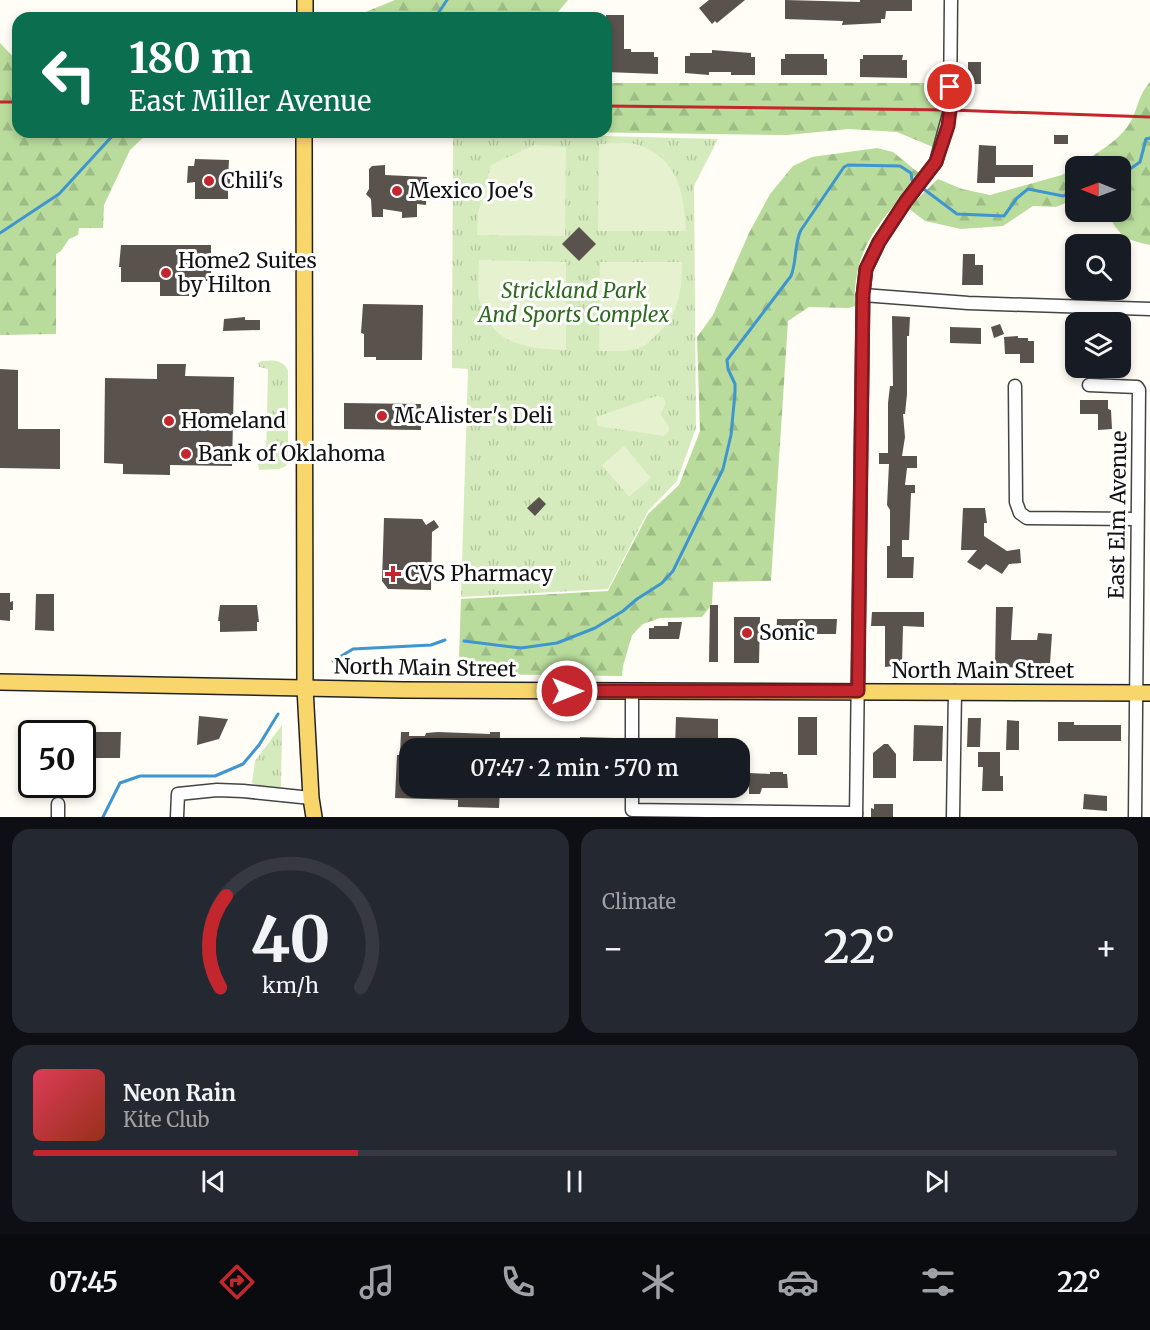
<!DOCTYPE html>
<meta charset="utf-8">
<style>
:root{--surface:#171b24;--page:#242831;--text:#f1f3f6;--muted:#9ea1a6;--line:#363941;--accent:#c4262e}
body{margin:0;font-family:Merriweather,serif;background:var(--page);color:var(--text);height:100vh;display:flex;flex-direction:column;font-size:22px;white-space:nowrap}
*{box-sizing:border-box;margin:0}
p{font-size:20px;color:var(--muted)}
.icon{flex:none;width:33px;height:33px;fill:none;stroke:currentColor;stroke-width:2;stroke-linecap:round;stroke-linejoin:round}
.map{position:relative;height:817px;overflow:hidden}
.sheet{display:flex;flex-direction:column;gap:12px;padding:12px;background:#0d0f14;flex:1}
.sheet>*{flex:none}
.banner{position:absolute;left:12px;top:12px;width:600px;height:126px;border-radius:18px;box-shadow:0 3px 9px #0003;background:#0b6e4f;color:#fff;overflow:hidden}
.needle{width:39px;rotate:271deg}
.buttons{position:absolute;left:1065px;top:156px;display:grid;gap:12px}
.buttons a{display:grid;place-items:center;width:66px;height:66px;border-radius:12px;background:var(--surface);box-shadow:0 3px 9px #0003;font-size:30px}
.speed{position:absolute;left:18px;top:720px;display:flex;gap:12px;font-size:30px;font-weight:700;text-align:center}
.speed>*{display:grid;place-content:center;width:78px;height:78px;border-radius:50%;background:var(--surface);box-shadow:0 3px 9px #0003;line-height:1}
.speed .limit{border:3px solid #111;border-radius:9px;background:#fff;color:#111}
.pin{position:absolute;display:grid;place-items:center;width:51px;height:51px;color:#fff;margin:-26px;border:3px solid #fff;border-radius:50%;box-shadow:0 2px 6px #0007}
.me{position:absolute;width:66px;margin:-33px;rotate:90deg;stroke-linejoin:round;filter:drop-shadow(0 0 4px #0008)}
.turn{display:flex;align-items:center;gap:21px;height:126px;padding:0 18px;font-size:27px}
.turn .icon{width:78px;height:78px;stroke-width:2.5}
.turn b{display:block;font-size:42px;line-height:51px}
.big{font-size:45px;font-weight:600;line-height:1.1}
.sheet .card{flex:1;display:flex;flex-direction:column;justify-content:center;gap:9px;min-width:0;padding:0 21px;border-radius:18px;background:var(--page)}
.sheet .dial{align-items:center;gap:0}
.dial svg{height:156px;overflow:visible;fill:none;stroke:var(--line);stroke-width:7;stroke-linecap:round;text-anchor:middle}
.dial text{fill:var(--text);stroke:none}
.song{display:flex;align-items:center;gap:18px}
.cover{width:72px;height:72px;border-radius:9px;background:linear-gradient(135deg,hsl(350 70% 55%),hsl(10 70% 35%))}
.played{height:6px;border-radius:3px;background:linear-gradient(90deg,var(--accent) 30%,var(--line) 30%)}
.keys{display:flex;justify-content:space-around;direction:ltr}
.heat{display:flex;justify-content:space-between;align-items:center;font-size:33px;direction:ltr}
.sheet .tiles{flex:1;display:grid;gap:12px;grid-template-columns:1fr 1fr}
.card:last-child{grid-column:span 2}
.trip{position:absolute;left:399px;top:738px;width:351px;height:60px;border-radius:18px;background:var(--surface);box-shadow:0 3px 9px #0003;font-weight:600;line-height:60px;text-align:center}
.menu{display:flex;height:96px;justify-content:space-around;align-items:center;background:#090b0e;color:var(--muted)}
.menu .icon{width:42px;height:42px}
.menu .current{color:var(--accent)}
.menu b{font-size:27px;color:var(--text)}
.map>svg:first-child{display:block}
.grass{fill:url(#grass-tufts)}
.forest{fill:url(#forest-firs)}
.pitch{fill:#e6f2cf}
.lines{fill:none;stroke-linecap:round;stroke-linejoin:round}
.stream{stroke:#3f96cf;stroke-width:3}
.building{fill:#5a524d}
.minor-casing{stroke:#444;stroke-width:15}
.major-casing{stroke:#222;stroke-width:18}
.minor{stroke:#fff;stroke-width:12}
.major{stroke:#f9d66b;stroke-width:15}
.rail{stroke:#c4262e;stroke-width:3}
.route-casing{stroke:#7f191e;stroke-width:15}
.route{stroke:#c4262e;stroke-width:10}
.poi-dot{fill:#c4262e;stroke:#fff;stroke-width:2}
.labels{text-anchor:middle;stroke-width:6;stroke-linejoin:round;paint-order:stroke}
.poi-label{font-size:21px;fill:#111;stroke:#fff;text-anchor:start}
.park-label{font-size:21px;font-style:italic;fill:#2f6b1f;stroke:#fff}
.street-label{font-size:21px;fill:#111;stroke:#fff}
</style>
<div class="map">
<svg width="1150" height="817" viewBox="0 0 1150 817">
<defs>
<pattern id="grass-tufts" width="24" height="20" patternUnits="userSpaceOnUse" patternTransform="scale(1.5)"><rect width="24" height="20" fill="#d5ebbd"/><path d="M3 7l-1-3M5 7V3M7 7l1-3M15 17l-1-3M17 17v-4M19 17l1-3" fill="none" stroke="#b6c8a1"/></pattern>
<pattern id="forest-firs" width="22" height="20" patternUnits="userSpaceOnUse" patternTransform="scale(1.5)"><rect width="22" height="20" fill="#b9dc9c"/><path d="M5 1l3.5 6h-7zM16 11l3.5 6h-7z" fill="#9ebc85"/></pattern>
</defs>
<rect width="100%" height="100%" fill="#fffdf5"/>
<g class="grass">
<path d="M453,132L718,139L694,186L696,428L677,481L648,511L608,589L461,597L468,369L452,368Z"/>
<path d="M262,361C273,360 283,359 288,371V460L286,466L279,469L259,470L258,464L266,462L268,369L259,367L258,363Z"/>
<path d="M282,725L281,787L259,786L252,783L255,761Z"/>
</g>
<g class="forest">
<path d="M395,0H568L553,18H351Z"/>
<path d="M0,43L18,62V132H149L130,150L104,205L103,228H79L78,235L69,239L61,251L56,254V334L0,335Z"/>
<path d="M1150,82V245C1124,240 1118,234 1107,212H1120V166H1076C1094,155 1121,140 1131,121C1138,107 1139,94 1150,82Z"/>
<path d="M606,83H945L944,107L933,147L897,132L849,129L787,135L574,132H606Z"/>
<path d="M877,148L893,152L920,174C886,218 852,243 855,306L849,308L809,307L788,321L771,581L713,582L712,604L702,617L660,618L643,624L632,635L623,666L622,676L467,674L462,672L459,658L461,599L608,591L648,514L679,485L700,431L697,337L713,315L749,233L770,194L793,166L812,157Z"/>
<path d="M1076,167L1075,199L1056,207L1033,206L1003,226L961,229L925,221L908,208L938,179L962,189L990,195L1062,175Z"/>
</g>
<g class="pitch">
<path d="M599,144C611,144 629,141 641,146C679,159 684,196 686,231H598Z"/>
<path d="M535,145L566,147L565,236L477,235L478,213L491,165Z"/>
<path d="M479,260L566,262V350C524,349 491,345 479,298C477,287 479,272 479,260Z"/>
<path d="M600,262H682C682,294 678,318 653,338C650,341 645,346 642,347C630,352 612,351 599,351Z"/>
<path d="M657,396L663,397C668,403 663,408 661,414L669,427V431L664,436L598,426L596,417Z"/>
<path d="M624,446L651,478L629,497L602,465Z"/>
</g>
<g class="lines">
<g class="stream">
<path d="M435,18L447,0"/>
<path d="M1120,176L1140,162L1146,139L1150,138"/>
<path d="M921,187L957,214L1004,216L1017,198L1028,189L1063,196L1076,190"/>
<path d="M0,233L59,194L116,132"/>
<path d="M464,641L521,648L557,643L595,628L623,611L637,599L662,583L673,571L723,469L731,435L735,393V384L728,369L727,360L791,276C797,261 794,244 801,230L844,167L848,165L900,166L911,173L912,180L916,183"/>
<path d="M333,661L353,649L431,645L445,640"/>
<path d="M103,817L120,783L140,776H215L243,764L259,745L278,714"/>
</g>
</g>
<g class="building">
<path d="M709,0H745L717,23L715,21L712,24L699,8Z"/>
<path d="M785,0L860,2V0H912V11H886L885,19H881V23L842,25L843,21L785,19Z"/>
<path d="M606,15H624V49H631V52H654V57H658V74L606,72Z"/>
<path d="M712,50L751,53V57H755V75H731V72H709V75L685,73V56H690V53H712Z"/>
<path d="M785,54H824V59H827V75H781V59H785Z"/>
<path d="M863,55H903L902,60H907V78L860,77V59H863Z"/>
<rect x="968" y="62" width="13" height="22"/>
<rect x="1054" y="135" width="14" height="9"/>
<path d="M979,145L996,146V165H1033V177H995V183H977Z"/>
<path d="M195,159L229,160L228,179H230L231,189L228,188V199H195V182L187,183L188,166H194Z"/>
<path d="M385,165V175L427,177L426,205L417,204V217L402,218V212L383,209V217H372L371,199L366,194L369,189V169L372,166Z"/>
<path d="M579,227L596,244L579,261L562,244Z"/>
<path d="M121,245H211V281H189V296H160V282H121V267H119Z"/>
<path d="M963,254H975V265H983V285H962Z"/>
<path d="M363,304L423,305L422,360H376V357H364V334L361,333Z"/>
<path d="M892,316L910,317L909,336H907V394L905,414H903L905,437L902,456H917V468H907L905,485H915V493H911L909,540H902V557H914L913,578H887V546H890V510L887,505L889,464H879V453H888V403L890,386H893Z"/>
<path d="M245,317V320H260V330L223,331L224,319Z"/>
<path d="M1000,324L1004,334L994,338L991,327Z"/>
<path d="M950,327L981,328V344L950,343Z"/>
<path d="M1018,336V338H1028V341H1034V363H1020V354H1005L1004,337Z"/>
<path d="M157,364H186L185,376L234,377L232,466L170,465V475L123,474V464L104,463L105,378L157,379Z"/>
<path d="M0,369L18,370V429H60V469L0,468Z"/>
<path d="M1080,400H1108V409L1111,410L1112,429L1098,430V414H1080Z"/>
<path d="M344,403L421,404V430L344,429Z"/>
<path d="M539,497L546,504L535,516L527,508Z"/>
<path d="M963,508H985L987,523H984V536L1007,551L1020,549L1021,563L1009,564L1002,574L986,564L980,570L967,562L977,550H961Z"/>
<path d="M384,518L422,519L426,525L434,520L439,527L432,532L431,590L388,589L382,581Z"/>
<path d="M0,593H10V602L13,601V610H10V621L0,620Z"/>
<path d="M36,594H54V631L35,630Z"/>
<path d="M220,605H257L259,622H257V631L220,632V621H218Z"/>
<path d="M710,605H718V662H709Z"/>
<path d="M996,607H1013L1011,640H1037L1038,633L1052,634L1050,663H1045L1044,668L995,667Z"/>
<path d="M872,612H924V627L903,626L902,665L885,667V626H871Z"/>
<path d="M734,617H760L759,663H734Z"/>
<path d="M777,619H837L836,634H797L796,639H776Z"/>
<path d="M668,622H682L679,639H649V628H654V626H668Z"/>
<path d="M199,716L228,719L219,739L197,745Z"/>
<path d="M676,717L718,719V748H675Z"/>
<rect x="798" y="717" width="19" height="38"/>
<path d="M968,718H981L980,747H967Z"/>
<path d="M1007,720L1019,721V750H1006Z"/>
<path d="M1058,722H1074V725H1121V741H1058Z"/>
<path d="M914,725L943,726L942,761H913Z"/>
<path d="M32,731V751H20V733Z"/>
<path d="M82,732H121L120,758H82Z"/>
<path d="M401,732H409V736H425L426,733L438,732L490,734V732H500V748H410V788H500L499,808L458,807V800L395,798L397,755H400Z"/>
<path d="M580,737L614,738V748H580Z"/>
<path d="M884,744H888L896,754V778H873V753Z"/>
<path d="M978,752H1000V776H1003V791H982L983,767H978Z"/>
<path d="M770,772H783V774H787L788,788H762L760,794H749V773L770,774Z"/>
<path d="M1084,794L1107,796V811L1083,809Z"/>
<path d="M874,804H893V817H871V808L874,809Z"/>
</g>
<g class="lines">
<defs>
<g id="minor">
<path d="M863,295L968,303L1150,309"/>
<path d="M1089,385L1137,387L1139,390L1135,817"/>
<path d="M1015,386L1016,502L1020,513L1027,518L1137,519"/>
<path d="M632,748V691"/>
<path d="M632,788V810L856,813"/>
<path d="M58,804V817"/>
<path d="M177,817L178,794L217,790L243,791L311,798"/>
<path d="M856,817L863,295L866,269L879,242L906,201L936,162L950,110L951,0"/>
<path d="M953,817L955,691"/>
</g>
<g id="major">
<path d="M305,18V0"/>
<path d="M304,132L305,688L311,798L314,817"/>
<path d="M0,682L403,690L1150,693"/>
</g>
</defs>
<use href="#minor" class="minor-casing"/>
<use href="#major" class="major-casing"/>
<use href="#minor" class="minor"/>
<use href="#major" class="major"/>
<g class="rail">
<path d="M0,102H18"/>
<path d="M606,106L950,110L1150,117"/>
</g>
</g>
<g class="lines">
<defs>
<path id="route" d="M567,691H858L863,295L866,269L879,242L906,201L936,162L948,126L950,110V87"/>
</defs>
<use href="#route" class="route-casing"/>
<use href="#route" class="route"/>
</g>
<g class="poi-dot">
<circle cx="209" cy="181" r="6"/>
<circle cx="397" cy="191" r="6"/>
<circle cx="166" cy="273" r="6"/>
<circle cx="382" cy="416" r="6"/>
<circle cx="169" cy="421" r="6"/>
<circle cx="186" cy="454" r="6"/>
<path d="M390 565h6v6h6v6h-6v6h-6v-6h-6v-6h6z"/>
<circle cx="747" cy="633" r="6"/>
</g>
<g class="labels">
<g class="poi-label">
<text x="221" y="188">Chili's</text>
<text x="409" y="198">Mexico Joe's</text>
<text x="178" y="268">Home2 Suites<tspan x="178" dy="24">by Hilton</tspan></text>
<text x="394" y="423">McAlister's Deli</text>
<text x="181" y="428">Homeland</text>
<text x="198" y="461">Bank of Oklahoma</text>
<text x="405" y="581">CVS Pharmacy</text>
<text x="759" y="640">Sonic</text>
</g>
<g class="park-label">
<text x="574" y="298">Strickland Park<tspan x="574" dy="24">And Sports Complex</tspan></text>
</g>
<g class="street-label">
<text transform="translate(1118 515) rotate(-89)" y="7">East Elm Avenue</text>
<text transform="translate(425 668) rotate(1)" y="7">North Main Street</text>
<text x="983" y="678">North Main Street</text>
</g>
</g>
</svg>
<div class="buttons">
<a><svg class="needle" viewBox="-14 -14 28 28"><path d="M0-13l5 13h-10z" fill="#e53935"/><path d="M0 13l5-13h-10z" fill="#9ea1a6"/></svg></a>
<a><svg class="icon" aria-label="search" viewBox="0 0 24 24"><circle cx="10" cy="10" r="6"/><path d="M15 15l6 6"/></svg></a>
<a><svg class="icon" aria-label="layers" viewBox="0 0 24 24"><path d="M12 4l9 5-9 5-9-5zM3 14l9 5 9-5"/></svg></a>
</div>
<div class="speed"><div class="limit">50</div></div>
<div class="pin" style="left:950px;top:87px;background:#d93025"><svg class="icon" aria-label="arrive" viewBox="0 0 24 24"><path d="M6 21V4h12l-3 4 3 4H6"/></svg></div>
<svg class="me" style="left:567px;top:691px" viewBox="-20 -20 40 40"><circle r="17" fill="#c4262e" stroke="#fff" stroke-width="3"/><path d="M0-11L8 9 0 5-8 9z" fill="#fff"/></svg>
<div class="trip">07:47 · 2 min · 570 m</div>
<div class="banner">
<div class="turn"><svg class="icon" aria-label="left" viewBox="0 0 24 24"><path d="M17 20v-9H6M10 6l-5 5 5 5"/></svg><div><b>180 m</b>East Miller Avenue</div></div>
</div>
</div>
<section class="sheet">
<div class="tiles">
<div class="card dial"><svg viewBox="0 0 100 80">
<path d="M14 69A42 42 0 1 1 86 69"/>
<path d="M14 69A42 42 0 0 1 17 22" stroke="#c4262e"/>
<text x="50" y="56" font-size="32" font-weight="700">40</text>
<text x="50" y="72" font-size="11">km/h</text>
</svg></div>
<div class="card"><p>Climate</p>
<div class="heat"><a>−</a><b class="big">22°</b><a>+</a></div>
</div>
<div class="card">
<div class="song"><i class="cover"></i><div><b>Neon Rain</b><p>Kite Club</p></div></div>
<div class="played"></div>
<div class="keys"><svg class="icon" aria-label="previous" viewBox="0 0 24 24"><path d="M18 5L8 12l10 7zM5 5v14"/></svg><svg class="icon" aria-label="pause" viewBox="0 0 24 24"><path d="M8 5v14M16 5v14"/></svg><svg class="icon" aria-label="next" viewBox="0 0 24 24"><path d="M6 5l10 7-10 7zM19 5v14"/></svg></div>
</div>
</div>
</section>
<nav class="menu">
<b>07:45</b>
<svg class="icon current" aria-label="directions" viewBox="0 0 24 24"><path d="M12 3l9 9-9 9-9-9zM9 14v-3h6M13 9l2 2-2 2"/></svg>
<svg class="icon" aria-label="music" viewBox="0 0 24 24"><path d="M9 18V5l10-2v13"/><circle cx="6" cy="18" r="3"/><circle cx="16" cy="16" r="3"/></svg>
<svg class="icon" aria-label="phone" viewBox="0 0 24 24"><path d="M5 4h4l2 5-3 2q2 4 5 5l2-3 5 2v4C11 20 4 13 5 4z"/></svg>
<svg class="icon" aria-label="climate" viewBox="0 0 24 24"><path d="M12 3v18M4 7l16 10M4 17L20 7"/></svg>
<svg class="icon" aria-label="car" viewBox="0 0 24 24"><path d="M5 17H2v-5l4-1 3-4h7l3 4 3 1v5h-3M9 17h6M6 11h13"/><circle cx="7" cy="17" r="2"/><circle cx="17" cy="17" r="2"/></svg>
<svg class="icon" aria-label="filters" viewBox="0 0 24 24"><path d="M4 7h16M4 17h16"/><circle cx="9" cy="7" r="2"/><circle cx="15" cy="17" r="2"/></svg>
<b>22°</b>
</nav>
